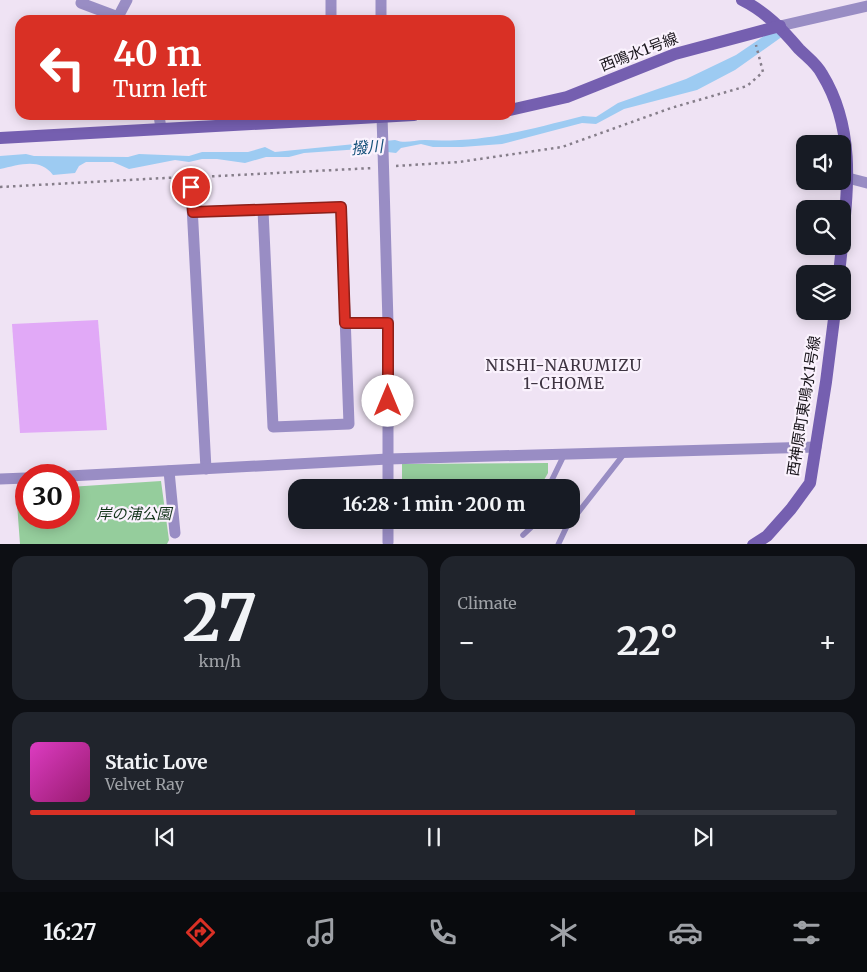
<!DOCTYPE html>
<meta charset="utf-8">
<style>
:root{--surface:#171b24;--page:#20242c;--text:#f1f3f6;--muted:#9ea1a6;--line:#363941;--accent:#d93025}
body{margin:0;font-family:Merriweather,"Noto Sans JP",serif;background:var(--page);color:var(--text);height:100vh;display:flex;flex-direction:column;font-size:19px;white-space:nowrap}
*{box-sizing:border-box;margin:0}
p{font-size:16px;color:var(--muted)}
.icon{flex:none;width:28px;height:28px;fill:none;stroke:currentColor;stroke-width:2;stroke-linecap:round;stroke-linejoin:round}
.map{position:relative;height:544px;overflow:hidden}
.details{display:flex;flex-direction:column;gap:12px;padding:12px;background:#0d0f14;flex:1}
.details>*{flex:none}
.banner{position:absolute;left:15px;top:15px;width:500px;height:105px;border-radius:15px;box-shadow:0 2px 12px #0003;background:#d93025;color:#fff;overflow:hidden}
.buttons{position:absolute;left:796px;top:135px;display:grid;gap:10px}
.buttons a{display:grid;place-items:center;width:55px;height:55px;border-radius:10px;background:var(--surface);box-shadow:0 2px 12px #0003;font-size:25px}
.speed{position:absolute;left:15px;top:464px;display:flex;gap:10px;font-size:25px;font-weight:700;text-align:center}
.speed>*{display:grid;place-content:center;width:65px;height:65px;border-radius:50%;background:var(--surface);box-shadow:0 2px 12px #0003;line-height:1}
.speed .limit{border:8px solid #d22;background:#fff;color:#111}
.pin{position:absolute;display:grid;place-items:center;width:42px;height:42px;color:#fff;margin:-21px;border:2px solid #fff;border-radius:50%;box-shadow:0 1px 5px #0007}
.me{position:absolute;width:55px;margin:-28px;rotate:0deg;stroke-linejoin:round;filter:drop-shadow(0 0 4px #0008)}
.turn{display:flex;align-items:center;gap:18px;height:105px;padding:0 15px;font-size:22px}
.turn .icon{width:65px;height:65px;stroke-width:2.5}
.turn b{display:block;font-size:35px;line-height:42px}
.big{font-size:38px;font-weight:700;line-height:1.1}
.details .widget{flex:1;display:flex;flex-direction:column;justify-content:center;gap:8px;min-width:0;padding:0 18px;border-radius:15px;background:var(--page)}
.details .dial{align-items:center;gap:0}
.dial b{font-size:65px;line-height:1}
.song{display:flex;align-items:center;gap:15px}
.cover{width:60px;height:60px;border-radius:8px;background:linear-gradient(135deg,hsl(310 70% 55%),hsl(320 70% 35%))}
.played{height:5px;border-radius:2px;background:linear-gradient(90deg,var(--accent) 75%,var(--line) 75%)}
.keys{display:flex;justify-content:space-around;direction:ltr}
.heat{display:flex;justify-content:space-between;align-items:center;font-size:28px;direction:ltr}
.details .tiles{flex:1;display:grid;gap:12px;grid-template-columns:1fr 1fr}
.widget:last-child{grid-column:span 2}
.trip{position:absolute;left:288px;top:479px;width:292px;height:50px;border-radius:15px;background:var(--surface);box-shadow:0 2px 12px #0003;font-weight:700;line-height:50px;text-align:center}
.tabs{display:flex;height:80px;justify-content:space-around;align-items:center;background:#090b0e;color:var(--muted)}
.tabs .icon{width:35px;height:35px}
.tabs .current{color:var(--accent)}
.tabs b{font-size:22px;color:var(--text)}
.map>svg:first-child{display:block}
.green{fill:#95cd9c}
.water{fill:#9dcbf2}
.building{fill:#e1a9f7}
.lines{fill:none;stroke-linecap:round;stroke-linejoin:round}
.path{stroke:#867e8a;stroke-width:2.5;stroke-dasharray:2.5 4;stroke-linecap:butt}
.lane{stroke:#998dc4;stroke-width:5.5}
.street{stroke:#998dc4;stroke-width:11}
.secondary{stroke:#755fb0;stroke-width:12}
.route-casing{stroke:#8d1f18;stroke-width:12}
.route{stroke:#d93025;stroke-width:9}
.labels{text-anchor:middle;stroke-width:4.5;stroke-linejoin:round;paint-order:stroke}
.street-label{font-size:15px;fill:#18141a;stroke:#faf2fd}
.park-label{font-size:15px;font-style:italic;fill:#14351b;stroke:#faf2fd}
.water-label{font-size:16px;font-style:italic;fill:#15517a;stroke:#faf2fd}
.neighbourhood-label{font-size:16px;letter-spacing:1px;fill:#3e3442;stroke:#faf2fd}
</style>
<div class="map">
<svg width="867" height="545" viewBox="0 0 867 545">
<rect width="100%" height="100%" fill="#efe3f4"/>
<g class="green">
<path d="M548,463V473L540,487L402,488V464Z"/>
<path d="M161,481L169,540L167,544H20L16,490L26,489V518H69V487Z"/>
</g>
<path class="water" d="M776,28L783,36L735,70L697,90L624,109L596,124L582,123L502,144L462,147H433L421,144L401,148L396,153L361,149L304,153L289,157H266L245,163L217,159H202L189,162L175,160L129,169L113,162H86L79,166L75,173L53,175C40,157 19,165 0,169V156L26,154L34,156L128,157L139,154L189,156L202,152H248L265,147L275,152L395,140C406,144 413,140 425,140C483,143 527,130 583,116L596,117L618,103L686,79L736,55Z"/>
<path class="building" d="M98,320L107,430L20,433L12,324Z"/>
<g class="lines">
<g class="path">
<path d="M396,166L459,162L562,147L671,108L747,86L763,72L756,45"/>
<path d="M199,177L373,168"/>
<path d="M0,187L183,177"/>
</g>
<g class="lane">
<path d="M548,488L565,453"/>
<path d="M523,535L539,520"/>
<path d="M558,545L566,528L624,454"/>
</g>
<g class="street">
<path d="M381,0V20"/>
<path d="M81,3L118,17L120,20"/>
<path d="M118,17L127,0"/>
<path d="M331,20V0"/>
<path d="M780,26L867,6"/>
<path d="M159,115L161,129"/>
<path d="M382,115L388,323V488"/>
<path d="M848,178L867,183"/>
<path d="M191,187L206,469"/>
<path d="M193,212L341,207L349,424L273,427L263,210"/>
<path d="M345,323H388"/>
<path d="M169,471L175,533"/>
<path d="M69,476L388,459L816,447"/>
<path d="M0,479L26,478"/>
<path d="M388,520V542"/>
</g>
<g class="secondary">
<path d="M742,0C766,12 782,29 799,49C807,57 817,64 822,74C854,126 849,186 842,244"/>
<path d="M510,110L567,97L675,54L780,26"/>
<path d="M0,138L414,115"/>
<path d="M839,274L842,246"/>
<path d="M753,545L767,536L791,509L810,483L826,382L835,311"/>
</g>
</g>
<g class="lines">
<defs>
<path id="route" d="M191,187L193,212L341,207L345,323H388V401"/>
</defs>
<use href="#route" class="route-casing"/>
<use href="#route" class="route"/>
</g>
<g class="labels">
<g class="street-label">
<text transform="translate(639 52) rotate(-21)" y="5">西鳴水1号線</text>
<text transform="translate(804 406) rotate(-81)" y="5">西神原町東鳴水1号線</text>
</g>
<g class="park-label">
<text x="134" y="519">岸の浦公園</text>
</g>
<g class="water-label">
<text transform="translate(367 147) rotate(-5)" y="6">撥川</text>
</g>
<g class="neighbourhood-label">
<text x="564" y="371">NISHI-NARUMIZU<tspan x="564" dy="18">1-CHOME</tspan></text>
</g>
</g>
</svg>
<div class="buttons">
<a><svg class="icon" aria-label="sound" viewBox="0 0 24 24"><path d="M4 9h4l5-4v14l-5-4H4zM17 9q2 3 0 6"/></svg></a>
<a><svg class="icon" aria-label="search" viewBox="0 0 24 24"><circle cx="10" cy="10" r="6"/><path d="M15 15l6 6"/></svg></a>
<a><svg class="icon" aria-label="layers" viewBox="0 0 24 24"><path d="M12 4l9 5-9 5-9-5zM3 14l9 5 9-5"/></svg></a>
</div>
<div class="speed"><div class="limit">30</div></div>
<div class="pin" style="left:191px;top:187px;background:#d93025"><svg class="icon" aria-label="arrive" viewBox="0 0 24 24"><path d="M6 21V4h12l-3 4 3 4H6"/></svg></div>
<svg class="me" style="left:388px;top:401px" viewBox="-20 -20 40 40"><circle r="19" fill="#fff"/><path d="M0-13L10 11 0 6-10 11z" fill="#d93025"/></svg>
<div class="trip">16:28 · 1 min · 200 m</div>
<div class="banner">
<div class="turn"><svg class="icon" aria-label="left" viewBox="0 0 24 24"><path d="M17 20v-9H6M10 6l-5 5 5 5"/></svg><div><b>40 m</b>Turn left</div></div>
</div>
</div>
<section class="details">
<div class="tiles">
<div class="widget dial"><b>27</b><p>km/h</p></div>
<div class="widget"><p>Climate</p>
<div class="heat"><a>−</a><b class="big">22°</b><a>+</a></div>
</div>
<div class="widget">
<div class="song"><i class="cover"></i><div><b>Static Love</b><p>Velvet Ray</p></div></div>
<div class="played"></div>
<div class="keys"><svg class="icon" aria-label="previous" viewBox="0 0 24 24"><path d="M18 5L8 12l10 7zM5 5v14"/></svg><svg class="icon" aria-label="pause" viewBox="0 0 24 24"><path d="M8 5v14M16 5v14"/></svg><svg class="icon" aria-label="next" viewBox="0 0 24 24"><path d="M6 5l10 7-10 7zM19 5v14"/></svg></div>
</div>
</div>
</section>
<nav class="tabs">
<b>16:27</b>
<svg class="icon current" aria-label="directions" viewBox="0 0 24 24"><path d="M12 3l9 9-9 9-9-9zM9 14v-3h6M13 9l2 2-2 2"/></svg>
<svg class="icon" aria-label="music" viewBox="0 0 24 24"><path d="M9 18V5l10-2v13"/><circle cx="6" cy="18" r="3"/><circle cx="16" cy="16" r="3"/></svg>
<svg class="icon" aria-label="phone" viewBox="0 0 24 24"><path d="M5 4h4l2 5-3 2q2 4 5 5l2-3 5 2v4C11 20 4 13 5 4z"/></svg>
<svg class="icon" aria-label="climate" viewBox="0 0 24 24"><path d="M12 3v18M4 7l16 10M4 17L20 7"/></svg>
<svg class="icon" aria-label="car" viewBox="0 0 24 24"><path d="M5 17H2v-5l4-1 3-4h7l3 4 3 1v5h-3M9 17h6M6 11h13"/><circle cx="7" cy="17" r="2"/><circle cx="17" cy="17" r="2"/></svg>
<svg class="icon" aria-label="filters" viewBox="0 0 24 24"><path d="M4 7h16M4 17h16"/><circle cx="9" cy="7" r="2"/><circle cx="15" cy="17" r="2"/></svg>
</nav>
